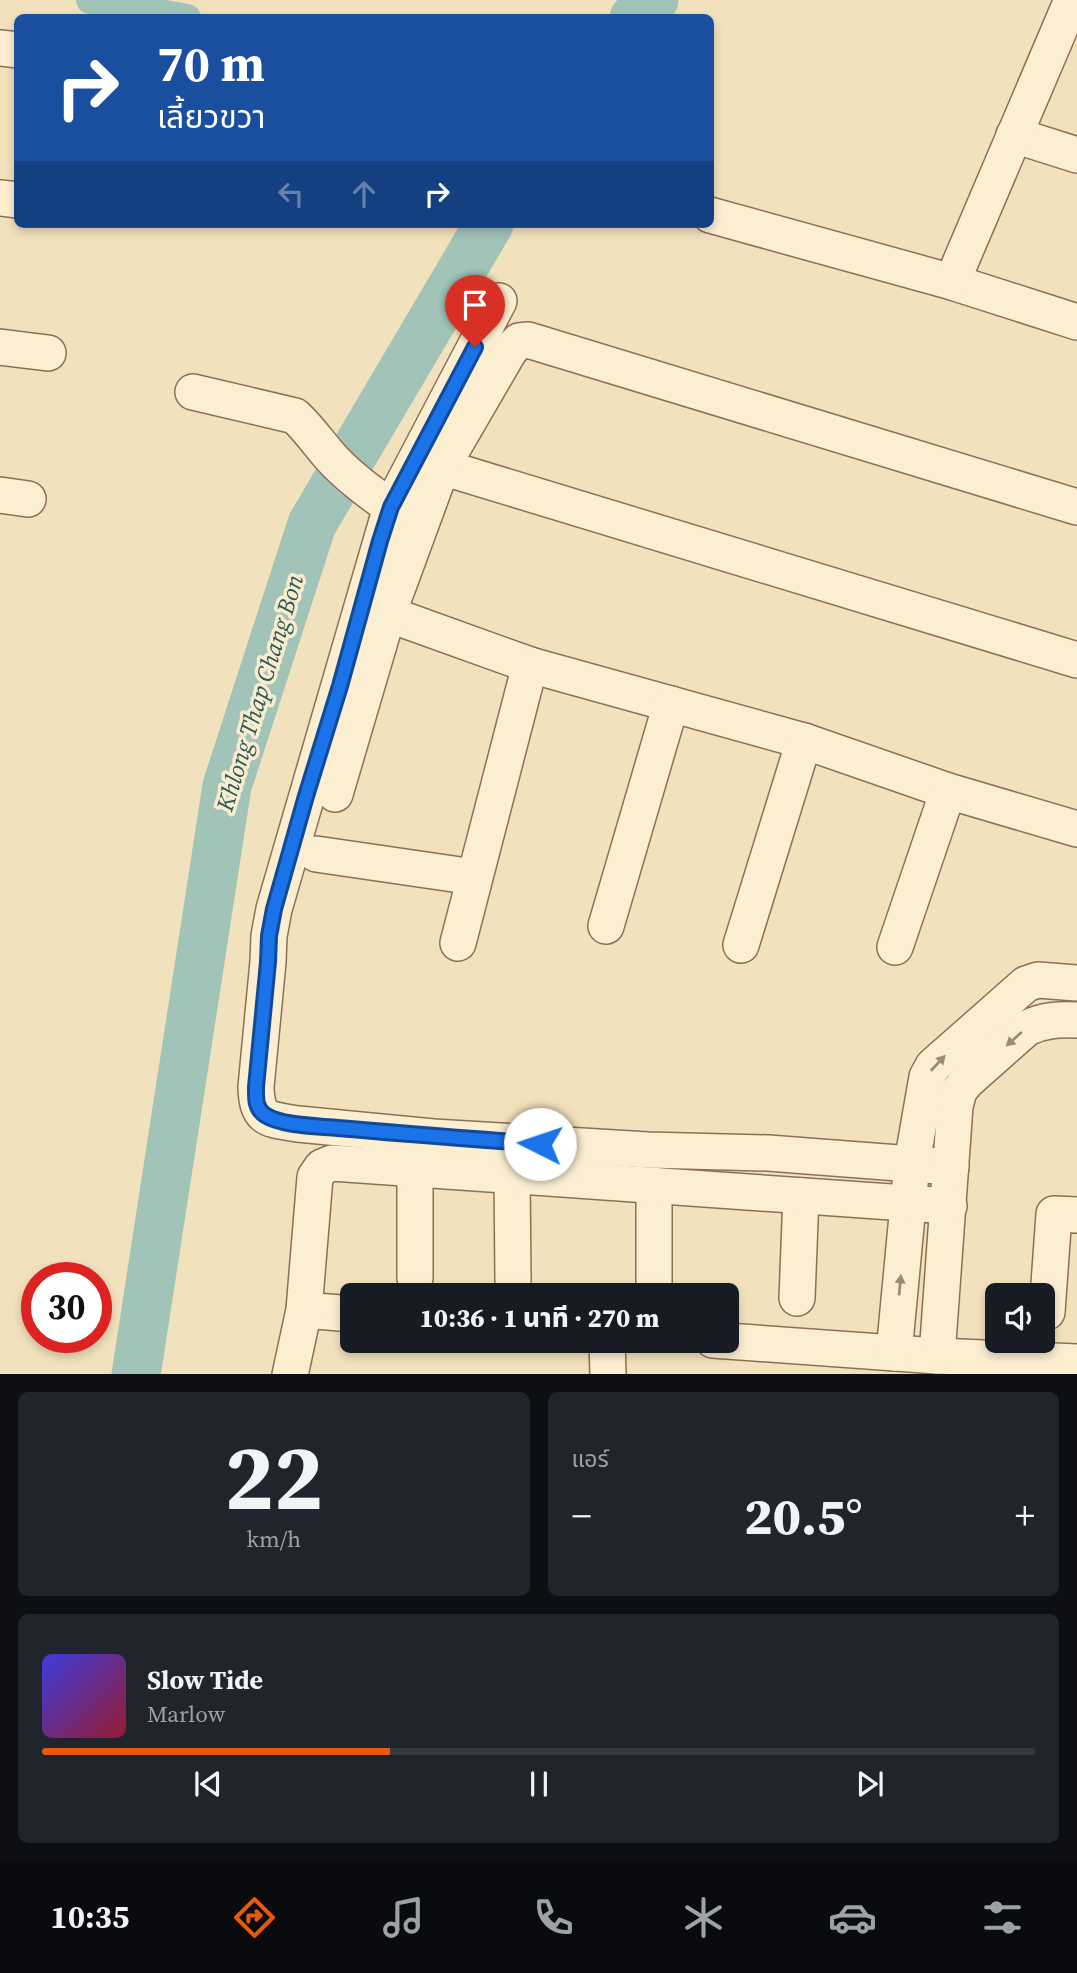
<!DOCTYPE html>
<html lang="th">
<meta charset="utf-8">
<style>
:root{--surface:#171b24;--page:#20242c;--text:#f1f3f6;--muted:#9ea1a6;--line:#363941;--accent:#ea580c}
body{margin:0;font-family:"Source Serif 4","Noto Sans Thai",serif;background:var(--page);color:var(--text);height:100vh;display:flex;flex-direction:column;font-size:26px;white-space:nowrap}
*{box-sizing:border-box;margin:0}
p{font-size:23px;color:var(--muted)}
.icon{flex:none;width:38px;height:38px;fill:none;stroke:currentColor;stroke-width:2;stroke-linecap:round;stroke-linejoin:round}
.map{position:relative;height:1374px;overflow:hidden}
.details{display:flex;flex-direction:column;gap:18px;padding:18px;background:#0d0f14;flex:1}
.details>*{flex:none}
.top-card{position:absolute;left:14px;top:14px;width:700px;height:214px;border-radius:10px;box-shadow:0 4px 10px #0003;background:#1a4fa0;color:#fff;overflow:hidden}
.buttons{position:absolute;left:985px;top:1283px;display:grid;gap:14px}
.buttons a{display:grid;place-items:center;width:70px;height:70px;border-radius:10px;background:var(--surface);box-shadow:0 4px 10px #0003;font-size:35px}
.speed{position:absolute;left:21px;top:1262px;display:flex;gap:14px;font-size:35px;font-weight:700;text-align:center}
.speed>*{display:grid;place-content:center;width:91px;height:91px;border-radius:50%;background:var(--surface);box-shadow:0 4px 10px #0003;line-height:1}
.speed .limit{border:10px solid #d22;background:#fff;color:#111}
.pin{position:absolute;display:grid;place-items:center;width:60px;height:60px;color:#fff;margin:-72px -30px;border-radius:50% 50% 50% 0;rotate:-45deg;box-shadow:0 0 7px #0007}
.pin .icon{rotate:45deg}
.me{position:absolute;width:77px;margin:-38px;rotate:274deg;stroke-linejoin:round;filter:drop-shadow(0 0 5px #0008)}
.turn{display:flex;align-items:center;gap:24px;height:147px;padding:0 28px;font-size:32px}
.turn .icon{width:91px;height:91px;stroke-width:2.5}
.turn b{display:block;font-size:49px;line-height:60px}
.lanes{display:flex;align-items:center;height:66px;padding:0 28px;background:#0003;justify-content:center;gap:35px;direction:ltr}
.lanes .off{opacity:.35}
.big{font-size:52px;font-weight:800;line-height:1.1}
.details .tile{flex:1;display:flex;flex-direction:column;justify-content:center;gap:10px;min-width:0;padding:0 24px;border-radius:10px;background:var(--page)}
.details .dial{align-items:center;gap:0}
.dial b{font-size:91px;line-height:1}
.song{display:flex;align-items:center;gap:21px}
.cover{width:84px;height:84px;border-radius:10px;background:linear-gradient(135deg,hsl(240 70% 55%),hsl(350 70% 35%))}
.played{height:7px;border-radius:4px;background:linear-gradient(90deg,var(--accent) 35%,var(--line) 35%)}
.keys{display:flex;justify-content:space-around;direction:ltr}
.heat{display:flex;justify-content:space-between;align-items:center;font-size:38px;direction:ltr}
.details .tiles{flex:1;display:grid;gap:18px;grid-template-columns:1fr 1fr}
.tile:last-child{grid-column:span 2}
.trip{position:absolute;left:340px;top:1283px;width:399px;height:70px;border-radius:10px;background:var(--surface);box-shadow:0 4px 10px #0003;font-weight:800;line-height:70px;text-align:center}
.dock{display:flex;height:112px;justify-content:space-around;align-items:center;background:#090b0e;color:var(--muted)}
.dock .icon{width:49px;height:49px}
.dock .on{color:var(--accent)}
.dock b{font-size:32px;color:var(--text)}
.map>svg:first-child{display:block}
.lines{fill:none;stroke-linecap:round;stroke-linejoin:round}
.canal{stroke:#a1c3b8;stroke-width:28}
.river{stroke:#a1c3b8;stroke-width:49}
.minor-casing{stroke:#8c7054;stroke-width:38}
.minor{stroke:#fceed1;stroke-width:35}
.oneway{fill:#9a8c76}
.route-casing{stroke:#114b97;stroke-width:18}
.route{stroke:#1a73e8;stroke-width:12}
.labels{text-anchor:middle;stroke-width:7;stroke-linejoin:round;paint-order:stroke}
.water-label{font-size:24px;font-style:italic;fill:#285b56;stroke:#f9ebcd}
</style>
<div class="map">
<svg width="1077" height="1375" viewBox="0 0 1077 1375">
<rect width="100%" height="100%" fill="#f2e1bd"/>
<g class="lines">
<path class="canal" d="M90,0L187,18"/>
<g class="river">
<path d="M634,18L654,0"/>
<path d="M136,1375L227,786L312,524L489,224"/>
</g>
<defs>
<g id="minor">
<path d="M0,48L18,50"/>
<path d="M1014,135L1077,155"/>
<path d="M0,198L18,200"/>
<path d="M710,215L952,282L1077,322"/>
<path d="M952,282L1072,0"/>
<path d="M499,301L391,507L274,909L269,936L268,962L256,1087C257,1121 268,1119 298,1124L433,1137L648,1150L768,1153L951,1167"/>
<path d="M0,347L48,353"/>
<path d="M193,392L295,416C308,428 317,441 328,454C345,474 369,492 391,507"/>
<path d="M442,467L1077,660"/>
<path d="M0,495L28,499"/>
<path d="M388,614L530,665L804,741L948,791L1077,829"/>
<path d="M335,794L388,614L442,467L510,350L519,341L528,340L1077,507"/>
<path d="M316,854L474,877"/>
<path d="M606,926L671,704"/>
<path d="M458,943L530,665"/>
<path d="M741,945L804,741"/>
<path d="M895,947L948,791"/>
<path d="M415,1169V1278"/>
<path d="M512,1175L513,1280"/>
<path d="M654,1292V1185"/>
<path d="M797,1298L801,1196"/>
<path d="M304,1310L352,1314"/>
<path d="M1047,1312L1054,1214L1077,1215"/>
<path d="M607,1340L608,1375"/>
<path d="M713,1340L937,1356L1077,1362"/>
<path d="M894,1353L912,1163L927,1077L933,1066L1026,984L1038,980L1077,983"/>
<path d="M937,1356L955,1106L959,1091L966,1082L1027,1028C1044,1020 1059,1019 1077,1020"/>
<path d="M290,1375L304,1310L315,1177L322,1167L332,1163L949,1206"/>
</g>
</defs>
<use href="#minor" class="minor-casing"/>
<use href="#minor" class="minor"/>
</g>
<defs><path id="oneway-solid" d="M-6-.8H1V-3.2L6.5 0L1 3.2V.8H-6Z" transform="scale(1.75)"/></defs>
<g class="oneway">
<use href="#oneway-solid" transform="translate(1014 1039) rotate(138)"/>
<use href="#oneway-solid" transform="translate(938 1063) rotate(-47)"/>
<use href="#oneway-solid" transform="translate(900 1285) rotate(-85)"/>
</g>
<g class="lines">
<defs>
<path id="route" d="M475,347L391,507L380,541L340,686L306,796L274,909L269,936L268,962L256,1087C256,1098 255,1108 265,1115C282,1126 318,1126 338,1128C405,1134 473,1139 540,1144"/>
</defs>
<use href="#route" class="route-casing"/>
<use href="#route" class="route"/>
</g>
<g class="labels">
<g class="water-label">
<text transform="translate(260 693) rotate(-73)" y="8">Khlong Thap Chang Bon</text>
</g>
</g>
</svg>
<div class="buttons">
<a><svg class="icon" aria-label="sound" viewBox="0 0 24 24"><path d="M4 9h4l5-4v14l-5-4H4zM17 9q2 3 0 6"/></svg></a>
</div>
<div class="speed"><div class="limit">30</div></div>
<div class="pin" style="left:475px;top:347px;background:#d93025"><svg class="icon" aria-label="arrive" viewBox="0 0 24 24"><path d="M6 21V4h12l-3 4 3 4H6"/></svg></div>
<svg class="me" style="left:540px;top:1144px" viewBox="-20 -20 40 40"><circle r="19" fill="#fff"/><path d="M0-13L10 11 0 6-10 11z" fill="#1a73e8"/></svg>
<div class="trip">10:36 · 1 นาที · 270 m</div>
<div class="top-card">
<div class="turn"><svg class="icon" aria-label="right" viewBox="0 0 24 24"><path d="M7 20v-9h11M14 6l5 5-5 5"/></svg><div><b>70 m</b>เลี้ยวขวา</div></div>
<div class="lanes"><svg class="icon off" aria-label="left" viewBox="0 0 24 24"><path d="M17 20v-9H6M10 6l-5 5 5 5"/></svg><svg class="icon off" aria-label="ahead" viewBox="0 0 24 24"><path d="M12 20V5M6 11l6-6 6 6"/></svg><svg class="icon" aria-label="right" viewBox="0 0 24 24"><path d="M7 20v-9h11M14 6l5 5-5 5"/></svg></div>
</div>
</div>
<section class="details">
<div class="tiles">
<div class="tile dial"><b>22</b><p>km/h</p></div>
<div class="tile"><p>แอร์</p>
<div class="heat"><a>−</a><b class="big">20.5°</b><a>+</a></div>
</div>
<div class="tile">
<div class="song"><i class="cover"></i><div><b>Slow Tide</b><p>Marlow</p></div></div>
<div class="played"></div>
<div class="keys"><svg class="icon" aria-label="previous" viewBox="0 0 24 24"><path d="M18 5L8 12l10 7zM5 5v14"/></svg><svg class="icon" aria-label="pause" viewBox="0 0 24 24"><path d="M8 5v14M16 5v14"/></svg><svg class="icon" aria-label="next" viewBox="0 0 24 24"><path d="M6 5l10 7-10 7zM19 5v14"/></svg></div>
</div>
</div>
</section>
<nav class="dock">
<b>10:35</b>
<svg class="icon on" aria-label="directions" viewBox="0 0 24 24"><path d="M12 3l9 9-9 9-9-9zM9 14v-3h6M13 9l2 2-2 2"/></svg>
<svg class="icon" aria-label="music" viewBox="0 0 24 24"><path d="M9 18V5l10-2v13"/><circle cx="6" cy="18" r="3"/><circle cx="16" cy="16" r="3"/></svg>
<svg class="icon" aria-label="phone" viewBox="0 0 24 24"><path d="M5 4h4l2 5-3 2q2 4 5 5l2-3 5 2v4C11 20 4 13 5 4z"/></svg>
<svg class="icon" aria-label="climate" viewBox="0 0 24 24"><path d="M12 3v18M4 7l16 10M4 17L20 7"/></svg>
<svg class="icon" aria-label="car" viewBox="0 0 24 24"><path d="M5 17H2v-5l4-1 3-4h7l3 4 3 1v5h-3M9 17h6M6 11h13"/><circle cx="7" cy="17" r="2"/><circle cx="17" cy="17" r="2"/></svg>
<svg class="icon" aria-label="filters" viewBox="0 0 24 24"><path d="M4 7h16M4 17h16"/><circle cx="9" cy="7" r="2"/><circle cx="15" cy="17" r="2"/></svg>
</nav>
